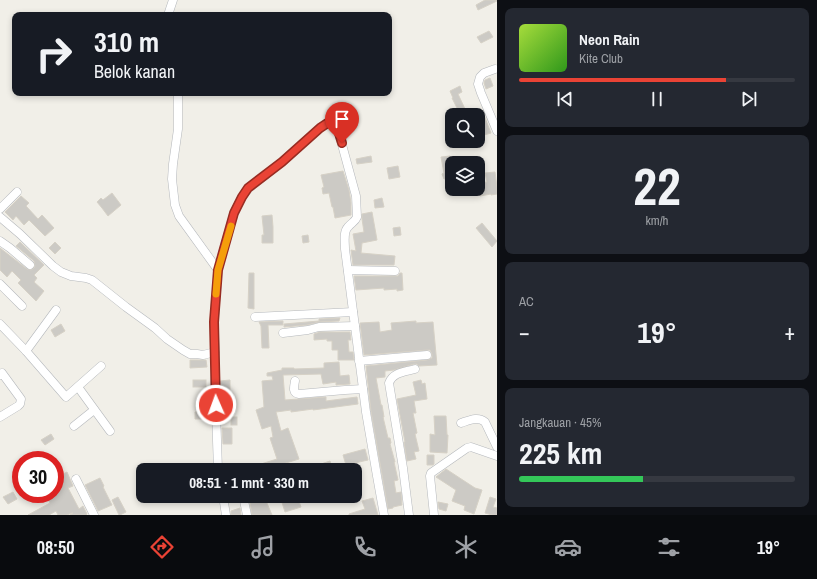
<!DOCTYPE html>
<html lang="id">
<meta charset="utf-8">
<style>
:root{--surface:#171b24;--page:#242831;--text:#f1f3f6;--muted:#9ea1a6;--line:#363941;--accent:#ea4335}
body{margin:0;font-family:"Archivo Narrow",sans-serif;background:var(--page);color:var(--text);height:100vh;display:flex;flex-direction:column;font-size:15px;white-space:nowrap}
*{box-sizing:border-box;margin:0}
p{font-size:13px;color:var(--muted)}
.icon{flex:none;width:22px;height:22px;fill:none;stroke:currentColor;stroke-width:2;stroke-linecap:round;stroke-linejoin:round}
.map{position:relative;flex:1;overflow:hidden}
.side{display:flex;flex-direction:column;gap:8px;padding:8px;background:#0d0f14;width:320px}
.side>*{flex:none}
.hud{position:absolute;left:12px;top:12px;width:380px;height:84px;border-radius:8px;box-shadow:0 2px 6px #0003;background:#171b24;color:var(--text);overflow:hidden}
.fabs{position:absolute;left:445px;top:108px;display:grid;gap:8px}
.fabs a{display:grid;place-items:center;width:40px;height:40px;border-radius:8px;background:var(--surface);box-shadow:0 2px 6px #0003;font-size:20px}
.speed{position:absolute;left:12px;top:451px;display:flex;gap:8px;font-size:20px;font-weight:700;text-align:center}
.speed>*{display:grid;place-content:center;width:52px;height:52px;border-radius:50%;background:var(--surface);box-shadow:0 2px 6px #0003;line-height:1}
.speed .limit{border:6px solid #d22;background:#fff;color:#111}
.pin{position:absolute;display:grid;place-items:center;width:34px;height:34px;color:#fff;margin:-41px -17px;border-radius:50% 50% 50% 0;rotate:-45deg;box-shadow:0 0 4px #0007}
.pin .icon{rotate:45deg}
.me{position:absolute;width:44px;margin:-22px;rotate:358deg;stroke-linejoin:round;filter:drop-shadow(0 0 3px #0008)}
.turn{display:flex;align-items:center;gap:14px;height:84px;padding:0 16px;font-size:18px}
.turn .icon{width:52px;height:52px;stroke-width:2.5}
.turn b{display:block;font-size:28px;line-height:34px}
.big{font-size:30px;font-weight:800;line-height:1.1}
.side .widget{flex:1;display:flex;flex-direction:column;justify-content:center;gap:6px;min-width:0;padding:0 14px;border-radius:8px;background:var(--page)}
.side .dial{align-items:center;gap:0}
.dial b{font-size:52px;line-height:1}
.song{display:flex;align-items:center;gap:12px}
.cover{width:48px;height:48px;border-radius:6px;background:linear-gradient(135deg,hsl(80 70% 55%),hsl(110 70% 35%))}
.played{height:4px;border-radius:2px;background:linear-gradient(90deg,var(--accent) 75%,var(--line) 75%)}
.keys{display:flex;justify-content:space-around;direction:ltr}
.heat{display:flex;justify-content:space-between;align-items:center;font-size:22px;direction:ltr}
.charge{height:6px;border-radius:3px;background:linear-gradient(90deg,#34c759 45%,var(--line) 0)}
.trip{position:absolute;left:136px;top:463px;width:226px;height:40px;border-radius:8px;background:var(--surface);box-shadow:0 2px 6px #0003;font-weight:800;line-height:40px;text-align:center}
.dock{display:flex;height:64px;justify-content:space-around;align-items:center;background:#090b0e;color:var(--muted)}
.dock .icon{width:28px;height:28px}
.dock .on{color:var(--accent)}
.dock b{font-size:18px;color:var(--text)}
main{display:flex;flex:1;min-height:0}
.map>svg:first-child{display:block}
.building{fill:#cccac5;stroke:#d6d1c6}
.lines{fill:none;stroke-linecap:round;stroke-linejoin:round}
.minor-casing{stroke:#b5b8bc;stroke-width:9}
.minor{stroke:#fff;stroke-width:8}
.route-casing{stroke:#982c22;stroke-width:10}
.route{stroke:#ea4335;stroke-width:7}
.slow{stroke:#f59e0b;stroke-width:7}
</style>
<main>
<div class="map">
<svg width="497" height="515" viewBox="0 0 497 515">
<rect width="100%" height="100%" fill="#f1efe8"/>
<g class="building">
<path d="M485,0H497V1L478,10L476,5Z"/>
<path d="M489,31L493,37L481,43L477,37Z"/>
<path d="M490,78L493,86L486,89L484,83L485,80Z"/>
<path d="M460,86L462,92L458,94L465,109L459,112L452,98H453L450,91Z"/>
<path d="M483,113L491,133L484,135L482,128L478,130V115H477Z"/>
<path d="M371,156L372,162L357,164L356,159Z"/>
<path d="M450,156L452,167V178L444,179L442,174L444,173L441,157Z"/>
<path d="M398,166L400,177L389,179L387,168Z"/>
<path d="M343,171L349,190L351,203V215L335,218L333,207H332L329,193L323,194L322,188L324,187L321,175Z"/>
<path d="M495,172L497,187V194L491,195V194L480,196L479,192H478V183L487,182L485,173Z"/>
<path d="M112,193L121,205L108,216L102,208L97,202L101,198L103,200Z"/>
<path d="M21,196L29,203L26,206L38,219L42,215L54,228L45,236L29,220L24,225L16,216L13,220L5,212Z"/>
<path d="M382,198L384,207L375,208L374,200Z"/>
<path d="M372,212L377,240L362,243L361,253L395,256L394,265H353L351,250L356,251L353,234L364,232L362,219V214Z"/>
<path d="M272,215L273,227V243H262V235H264L262,216Z"/>
<path d="M482,223L497,241L492,247L476,228Z"/>
<path d="M400,227L401,235L394,236L393,228Z"/>
<path d="M308,235L309,242L303,243L302,236Z"/>
<path d="M20,242L44,265L34,275L37,278L34,282L44,291L36,301L18,283L21,280L12,271L7,277L0,270V248L27,269L31,270L34,268L35,266L34,261L16,246Z"/>
<path d="M55,242L61,248L55,254L49,248Z"/>
<path d="M249,273H254V309L248,308Z"/>
<path d="M400,273H402L403,290L397,291V289L384,290V288L356,290L354,276H398Z"/>
<path d="M340,318L339,321L319,322L307,325L284,327V324L319,321V319Z"/>
<path d="M283,321V325H268L269,348H262L261,326L259,322Z"/>
<path d="M416,321V323L433,322L437,365L419,366L417,364H414L394,370L385,371V377L376,378L381,405H382L384,417H383L388,438H390L391,443L390,444L395,462H394L398,480L394,481L396,493L401,492L402,505L393,507V508L388,509L371,411L366,366L427,360L432,358V354L430,350H427L364,355L360,323L379,322L380,332L392,330L391,323Z"/>
<path d="M61,324L65,331L55,337L51,330Z"/>
<path d="M320,332H350L351,340H348L349,352H353L354,360H338V350H332V341H327V339L314,340V334Z"/>
<path d="M190,360H206L207,367L190,368Z"/>
<path d="M339,362L340,376L349,375L350,384L336,385V382L323,384L321,374L283,375L285,400L326,397V401L357,397L358,404L313,410V409L291,412V410L276,412L281,431L288,428L299,459L263,470L261,464L277,459L270,438L273,437L271,426L262,429L256,410L264,407L262,381L273,380L272,376H267V373L282,370V368H294V369L324,368V363Z"/>
<rect x="193" y="380" width="13" height="7"/>
<path d="M230,380V393H233L234,414L222,416L220,381Z"/>
<path d="M421,380L422,384L425,383L427,399L414,401L416,413H413L417,433L415,434L419,451L414,452L416,459L407,461L404,442H405L397,399L416,395L413,382Z"/>
<path d="M206,411V419H195V412Z"/>
<path d="M434,416H446L447,435H448L447,453L430,452V434L435,435Z"/>
<rect x="231" y="417" width="6" height="8"/>
<path d="M222,428H232V444H223Z"/>
<path d="M51,434L54,439L45,445L41,440Z"/>
<path d="M365,449L368,460L346,465L343,455Z"/>
<path d="M427,455H434V464L433,465H427Z"/>
<path d="M330,461L333,470H306V469Z"/>
<path d="M446,469L475,488L482,490L474,514L464,510L465,506L452,501L456,490L436,477Z"/>
<path d="M67,472L73,486L68,488L79,509L83,506L87,514L86,515H70L73,513H72L67,515H58L56,511L49,515H28L50,503L45,494H55V478Z"/>
<path d="M100,478L104,486L103,487L112,505L98,511L85,485Z"/>
<path d="M13,492L17,499L8,504L3,497Z"/>
<path d="M249,496H264L272,515H252Z"/>
<path d="M280,496H297L301,507L285,512Z"/>
<path d="M118,497L126,512L120,515H119L112,500Z"/>
<path d="M490,497L496,499L493,507L497,508V515H492L485,513Z"/>
<path d="M373,498L378,515H349V514L365,509L362,501Z"/>
<path d="M438,502L448,504L446,511L439,509Z"/>
<path d="M240,508L241,515H231V511Z"/>
</g>
<g class="lines">
<defs>
<g id="minor">
<path d="M168,15L173,0"/>
<path d="M495,69L484,73L480,77L478,84L481,93L497,131"/>
<path d="M178,93V129L173,164L172,179L175,205L179,216L218,270"/>
<path d="M0,209L17,192"/>
<path d="M0,217L20,234L53,266L61,272L71,276L86,278L92,280L126,307L155,328L167,339L183,350L190,354H197L203,355L215,352"/>
<path d="M0,241L10,248L30,265"/>
<path d="M348,270L395,271"/>
<path d="M0,284L22,306"/>
<path d="M255,317L353,312"/>
<path d="M0,324L26,351L66,397L101,366"/>
<path d="M283,333L308,330L319,327L355,326"/>
<path d="M26,351L56,310"/>
<path d="M359,361L427,355"/>
<path d="M0,375L2,373L21,399L20,404L18,406L0,417"/>
<path d="M295,381C294,387 292,393 299,394L345,390L363,389"/>
<path d="M78,387L110,431"/>
<path d="M461,423C470,420 478,416 485,422L497,447"/>
<path d="M74,426L94,410"/>
<path d="M218,470L215,381V352L214,322L218,270L234,213L242,197L249,188L282,162L320,128L329,122L333,123L338,130L356,196L357,217C355,222 351,223 348,227C343,232 345,242 345,249L366,412L377,476L384,515"/>
<path d="M76,479L94,515"/>
<path d="M223,496L226,515"/>
<path d="M243,496L247,515"/>
<path d="M409,515L403,468L389,383C393,372 405,372 415,369"/>
<path d="M434,515L430,476L431,473L467,448L471,447L497,456"/>
</g>
</defs>
<use href="#minor" class="minor-casing"/>
<use href="#minor" class="minor"/>
</g>
<g class="lines">
<defs>
<path id="route" d="M216,405L214,322L218,270L234,213L242,197L248,188L282,162L320,128L329,122L333,123L338,130L342,143"/>
</defs>
<use href="#route" class="route-casing"/>
<use href="#route" class="route"/>
<path class="slow" d="M216,294L218,270L231,226"/>
</g>
</svg>
<div class="fabs">
<a><svg class="icon" aria-label="search" viewBox="0 0 24 24"><circle cx="10" cy="10" r="6"/><path d="M15 15l6 6"/></svg></a>
<a><svg class="icon" aria-label="layers" viewBox="0 0 24 24"><path d="M12 4l9 5-9 5-9-5zM3 14l9 5 9-5"/></svg></a>
</div>
<div class="speed"><div class="limit">30</div></div>
<div class="pin" style="left:342px;top:143px;background:#d93025"><svg class="icon" aria-label="arrive" viewBox="0 0 24 24"><path d="M6 21V4h12l-3 4 3 4H6"/></svg></div>
<svg class="me" style="left:216px;top:405px" viewBox="-20 -20 40 40"><circle r="17" fill="#ea4335" stroke="#fff" stroke-width="3"/><path d="M0-11L8 9 0 5-8 9z" fill="#fff"/></svg>
<div class="trip">08:51 · 1 mnt · 330 m</div>
<div class="hud">
<div class="turn"><svg class="icon" aria-label="right" viewBox="0 0 24 24"><path d="M7 20v-9h11M14 6l5 5-5 5"/></svg><div><b>310 m</b>Belok kanan</div></div>
</div>
</div>
<section class="side">
<div class="widget">
<div class="song"><i class="cover"></i><div><b>Neon Rain</b><p>Kite Club</p></div></div>
<div class="played"></div>
<div class="keys"><svg class="icon" aria-label="previous" viewBox="0 0 24 24"><path d="M18 5L8 12l10 7zM5 5v14"/></svg><svg class="icon" aria-label="pause" viewBox="0 0 24 24"><path d="M8 5v14M16 5v14"/></svg><svg class="icon" aria-label="next" viewBox="0 0 24 24"><path d="M6 5l10 7-10 7zM19 5v14"/></svg></div>
</div>
<div class="widget dial"><b>22</b><p>km/h</p></div>
<div class="widget"><p>AC</p>
<div class="heat"><a>−</a><b class="big">19°</b><a>+</a></div>
</div>
<div class="widget"><p>Jangkauan · 45%</p><b class="big">225 km</b><div class="charge"></div></div>
</section>
</main>
<nav class="dock">
<b>08:50</b>
<svg class="icon on" aria-label="directions" viewBox="0 0 24 24"><path d="M12 3l9 9-9 9-9-9zM9 14v-3h6M13 9l2 2-2 2"/></svg>
<svg class="icon" aria-label="music" viewBox="0 0 24 24"><path d="M9 18V5l10-2v13"/><circle cx="6" cy="18" r="3"/><circle cx="16" cy="16" r="3"/></svg>
<svg class="icon" aria-label="phone" viewBox="0 0 24 24"><path d="M5 4h4l2 5-3 2q2 4 5 5l2-3 5 2v4C11 20 4 13 5 4z"/></svg>
<svg class="icon" aria-label="climate" viewBox="0 0 24 24"><path d="M12 3v18M4 7l16 10M4 17L20 7"/></svg>
<svg class="icon" aria-label="car" viewBox="0 0 24 24"><path d="M5 17H2v-5l4-1 3-4h7l3 4 3 1v5h-3M9 17h6M6 11h13"/><circle cx="7" cy="17" r="2"/><circle cx="17" cy="17" r="2"/></svg>
<svg class="icon" aria-label="filters" viewBox="0 0 24 24"><path d="M4 7h16M4 17h16"/><circle cx="9" cy="7" r="2"/><circle cx="15" cy="17" r="2"/></svg>
<b>19°</b>
</nav>
